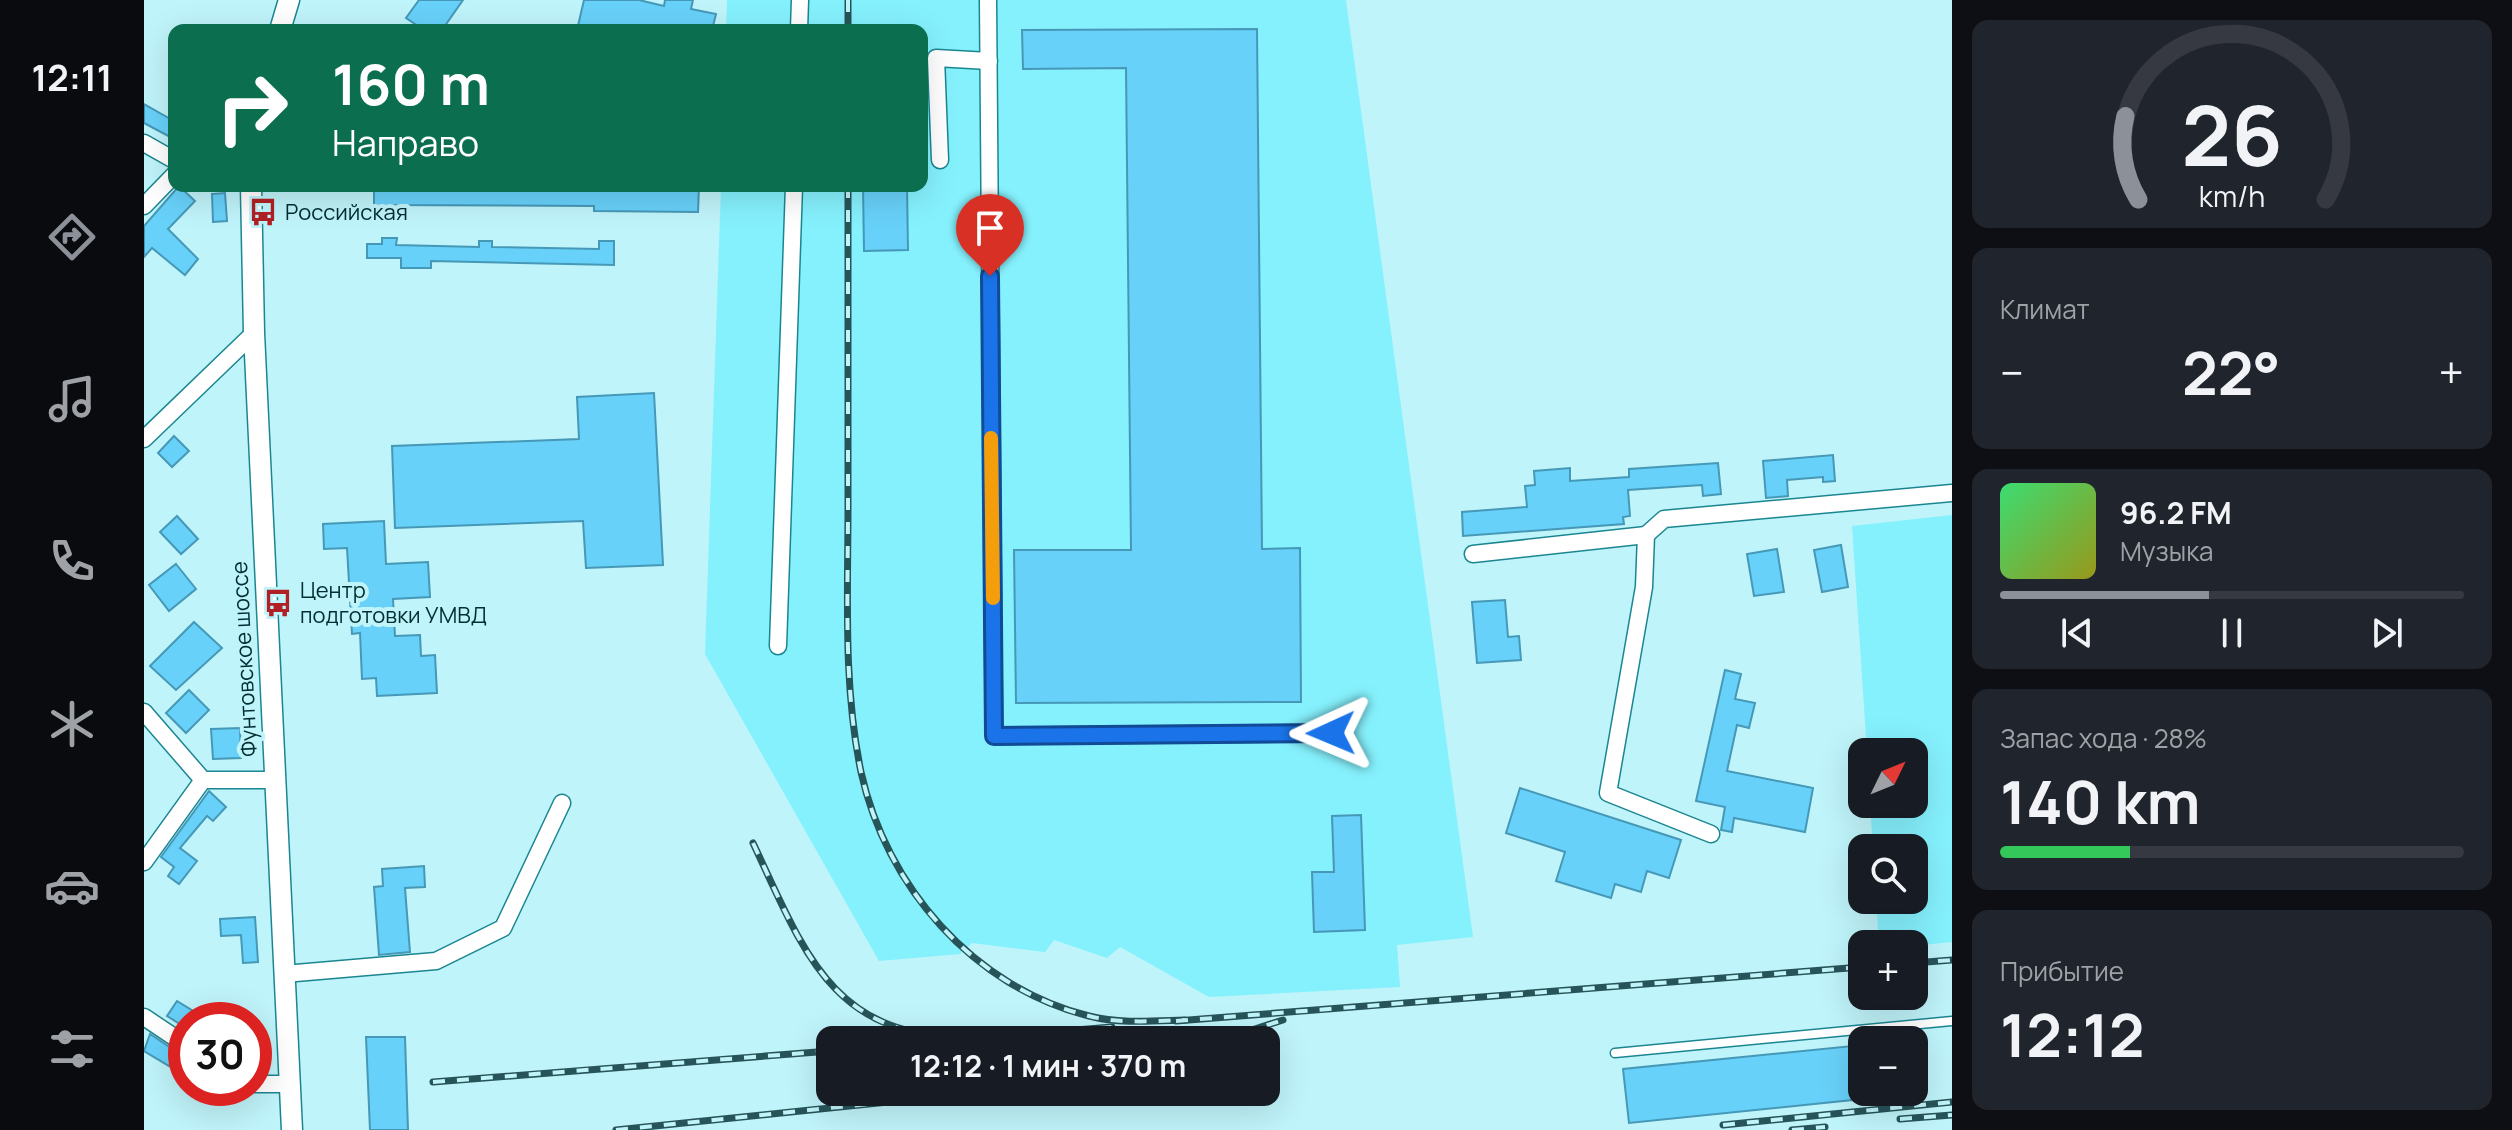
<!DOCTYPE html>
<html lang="ru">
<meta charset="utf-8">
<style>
:root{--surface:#171b24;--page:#20242c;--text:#f1f3f6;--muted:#9ea1a6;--line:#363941;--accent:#8c9099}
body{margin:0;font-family:Manrope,sans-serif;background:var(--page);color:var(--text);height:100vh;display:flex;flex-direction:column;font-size:30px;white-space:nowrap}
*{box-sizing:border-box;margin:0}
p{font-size:26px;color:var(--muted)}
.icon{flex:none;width:44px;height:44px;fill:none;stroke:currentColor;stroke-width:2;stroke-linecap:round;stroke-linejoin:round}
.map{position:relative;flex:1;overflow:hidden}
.details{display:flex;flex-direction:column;gap:20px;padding:20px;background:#0d0f14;width:560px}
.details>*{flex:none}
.guide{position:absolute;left:24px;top:24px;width:760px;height:168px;border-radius:16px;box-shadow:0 8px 32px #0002;background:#0b6e4f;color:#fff;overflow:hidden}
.needle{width:52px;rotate:47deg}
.buttons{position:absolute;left:1704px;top:738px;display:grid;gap:16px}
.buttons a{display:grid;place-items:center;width:80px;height:80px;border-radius:16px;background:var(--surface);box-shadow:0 8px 32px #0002;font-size:40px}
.speed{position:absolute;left:24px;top:1002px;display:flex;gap:16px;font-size:40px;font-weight:700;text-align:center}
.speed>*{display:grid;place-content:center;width:104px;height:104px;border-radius:50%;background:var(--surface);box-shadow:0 8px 32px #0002;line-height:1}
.speed .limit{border:12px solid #d22;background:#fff;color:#111}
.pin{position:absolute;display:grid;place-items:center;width:68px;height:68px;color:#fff;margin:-82px -34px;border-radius:50% 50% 50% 0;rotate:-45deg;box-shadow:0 0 8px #0007}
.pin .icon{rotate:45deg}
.me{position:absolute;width:88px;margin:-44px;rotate:269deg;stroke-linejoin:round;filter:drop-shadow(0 0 6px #0008)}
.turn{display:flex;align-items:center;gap:28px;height:168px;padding:0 32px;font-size:36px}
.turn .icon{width:104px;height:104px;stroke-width:2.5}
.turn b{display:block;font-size:56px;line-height:68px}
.big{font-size:60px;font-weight:700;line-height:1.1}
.details .card{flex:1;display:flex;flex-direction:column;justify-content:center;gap:12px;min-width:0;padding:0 28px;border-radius:16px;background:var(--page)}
.details .dial{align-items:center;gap:0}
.dial svg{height:208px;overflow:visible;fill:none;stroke:var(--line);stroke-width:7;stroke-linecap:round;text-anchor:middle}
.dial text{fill:var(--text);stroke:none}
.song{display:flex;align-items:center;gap:24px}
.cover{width:96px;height:96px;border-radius:12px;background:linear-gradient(135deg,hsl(140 70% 55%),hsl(60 70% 35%))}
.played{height:8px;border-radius:4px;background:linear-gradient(90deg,var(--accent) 45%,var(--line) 45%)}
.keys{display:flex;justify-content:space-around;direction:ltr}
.heat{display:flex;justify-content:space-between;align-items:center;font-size:44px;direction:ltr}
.charge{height:12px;border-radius:6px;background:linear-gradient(90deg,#34c759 28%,var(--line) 0)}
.trip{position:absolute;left:672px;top:1026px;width:464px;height:80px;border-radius:16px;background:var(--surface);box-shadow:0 8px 32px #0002;font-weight:700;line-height:80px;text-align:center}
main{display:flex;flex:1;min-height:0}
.tabs{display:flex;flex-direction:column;width:144px;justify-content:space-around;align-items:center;background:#090b0e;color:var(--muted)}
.tabs .icon{width:56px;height:56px}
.tabs .on{color:var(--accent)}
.tabs b{font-size:36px;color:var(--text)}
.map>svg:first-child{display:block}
.built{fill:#85f1fd}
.building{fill:#68d1f9;stroke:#4698b7;stroke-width:2}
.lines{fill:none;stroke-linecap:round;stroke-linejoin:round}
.service-casing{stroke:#1b8691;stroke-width:11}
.minor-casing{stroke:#1b8691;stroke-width:19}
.tertiary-casing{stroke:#1b8691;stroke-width:23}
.service{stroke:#fff;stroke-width:8}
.minor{stroke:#fff;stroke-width:16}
.tertiary{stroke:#fff;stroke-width:20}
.rail-casing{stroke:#275459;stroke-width:7}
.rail{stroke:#bff4fa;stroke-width:4;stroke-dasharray:12;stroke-linecap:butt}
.route-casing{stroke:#114b97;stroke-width:20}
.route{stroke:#1a73e8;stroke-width:14}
.slow{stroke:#f59e0b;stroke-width:14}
.labels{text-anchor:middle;stroke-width:8;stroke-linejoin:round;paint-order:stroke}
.poi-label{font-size:22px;fill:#022e33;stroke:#bff4fa;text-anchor:start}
.street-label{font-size:22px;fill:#022e33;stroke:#bff4fa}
</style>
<main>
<nav class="tabs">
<b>12:11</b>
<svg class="icon on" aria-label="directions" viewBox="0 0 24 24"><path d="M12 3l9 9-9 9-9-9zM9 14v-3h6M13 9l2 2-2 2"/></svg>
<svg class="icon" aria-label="music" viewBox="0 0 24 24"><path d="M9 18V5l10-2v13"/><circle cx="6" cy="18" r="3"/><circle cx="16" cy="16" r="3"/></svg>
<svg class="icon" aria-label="phone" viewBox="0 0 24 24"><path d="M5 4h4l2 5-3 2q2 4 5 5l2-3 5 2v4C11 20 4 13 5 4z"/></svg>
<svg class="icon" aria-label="climate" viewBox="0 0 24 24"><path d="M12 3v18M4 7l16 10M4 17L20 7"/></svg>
<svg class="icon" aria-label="car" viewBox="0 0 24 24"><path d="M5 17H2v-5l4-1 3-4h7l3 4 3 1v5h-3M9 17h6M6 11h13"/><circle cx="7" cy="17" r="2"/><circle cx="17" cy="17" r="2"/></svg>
<svg class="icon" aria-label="filters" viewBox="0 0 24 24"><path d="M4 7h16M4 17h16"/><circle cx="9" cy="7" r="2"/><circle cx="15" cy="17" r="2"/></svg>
</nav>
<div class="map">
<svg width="1808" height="1130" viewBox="0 0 1808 1130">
<rect width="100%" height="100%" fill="#bff4fa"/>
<g class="built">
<path d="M583,0H1202L1329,937L1253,945L1256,987L1065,997L976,947L963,958L910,940L901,952L828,943L816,954L735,961L561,654L577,186H778V30H582Z"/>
<path d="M1808,515V942L1770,946L1735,944L1732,900H1770V848H1729L1726,804H1770V752H1723L1708,526Z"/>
</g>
<g class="building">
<path d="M275,0H319L298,30H280L262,18Z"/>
<path d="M440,0H495L520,6L521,0H549L547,9L572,14L568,30H433Z"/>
<path d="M1113,29L1118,549L1156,548L1157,702L872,703L870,550H987L982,68L879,69L878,30Z"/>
<path d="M0,104L30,121V139L0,123Z"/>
<path d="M35,186L51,201L24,229L54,259L41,275L8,248L0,257V226Z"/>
<path d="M230,186H555L554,212L450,211V206L230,205Z"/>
<path d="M719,186H763L764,250L720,251Z"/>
<path d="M81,193L83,221L69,222L68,194Z"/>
<path d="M238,238H253L252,245L335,247V241H348V247L455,249V241H470V265L287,261V268H257V258H223V244H238Z"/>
<path d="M510,393L519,565L442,568L439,521L251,528L248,446L435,439L433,397Z"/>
<path d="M30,436L45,451L28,467L14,453Z"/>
<path d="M1689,455L1691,481L1679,482V477L1643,480L1644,496L1622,498L1619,461Z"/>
<path d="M1574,463L1577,494L1559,496L1558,485L1484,490L1486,516L1479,517L1480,524L1319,536L1318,512L1383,507L1381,486L1391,485L1390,471L1426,468V481L1485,477V469Z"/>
<path d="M33,516L54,539L37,554L16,532Z"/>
<path d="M240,521L242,564L284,562L286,597L249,599L251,636L276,635L277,656L291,655L293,693L233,696L232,678L218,679L216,633L208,634L203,548L180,549L179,524Z"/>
<path d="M1697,545L1704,587L1678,592L1670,550Z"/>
<path d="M1633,549L1640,592L1610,596L1603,554Z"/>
<path d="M32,564L52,589L25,611L5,585Z"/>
<path d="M1361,600L1364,637L1375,636L1377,660L1333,663L1328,602Z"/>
<path d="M50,622L78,648L32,690L6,666Z"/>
<path d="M1581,670L1597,674L1591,699L1611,703L1605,728L1593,725L1583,771L1669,788L1661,832L1590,818L1588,832L1577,830L1581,807L1552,801Z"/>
<path d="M45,690L65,710L42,733L22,713Z"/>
<path d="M96,728L97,758L69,759L67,729Z"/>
<path d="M1376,788L1537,840L1525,878L1503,871L1497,892L1471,884L1467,898L1412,881L1421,852L1362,833Z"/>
<path d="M65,791L82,807L69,821L63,816L36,848L53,861L35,884L24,876L30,867L17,857Z"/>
<path d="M1217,815L1221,930L1170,932L1168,872H1190L1188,816Z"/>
<path d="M280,866L281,887L261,888L266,952L235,955L230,887L239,886L238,869Z"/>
<path d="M111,917L114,962L99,963L97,935L77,936L76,919Z"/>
<path d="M33,1001L64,1020H42V1028L23,1016Z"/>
<path d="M6,1034L33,1052L25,1066L0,1051Z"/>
<path d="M222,1037H261L264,1130H226Z"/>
<path d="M1718,1045V1099L1485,1123L1479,1069Z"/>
</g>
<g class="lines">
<defs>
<path id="service" d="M1471,1053L1808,1021"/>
<g id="minor">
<path d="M844,0L850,736L1187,733"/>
<path d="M655,30L656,0"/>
<path d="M0,143L30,160"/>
<path d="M796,160L792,58L845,61"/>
<path d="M0,206L30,175"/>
<path d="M0,439L110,333"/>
<path d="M1329,554L1502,535"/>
<path d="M634,646L650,186"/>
<path d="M0,712L59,780H129"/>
<path d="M1567,834L1464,793L1500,587L1502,535L1520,519L1808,493"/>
<path d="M0,862L59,780"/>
<path d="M140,974L292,961L359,928L418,803"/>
<path d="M0,1017L42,1045"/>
<path d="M110,1084H145"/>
</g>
<g id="tertiary">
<path d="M136,30L145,0"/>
<path d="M107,186L110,333L148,1130"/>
</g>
</defs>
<use href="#service" class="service-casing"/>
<use href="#minor" class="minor-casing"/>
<use href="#tertiary" class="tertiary-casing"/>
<use href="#service" class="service"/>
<use href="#minor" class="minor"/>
<use href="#tertiary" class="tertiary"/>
<defs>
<g id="rail">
<path d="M704,0V30"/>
<path d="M704,186C704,293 704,400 704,507C704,595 699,685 717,772C742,886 829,987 945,1016C976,1024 1009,1021 1041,1020"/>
<path d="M609,843C659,949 687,1038 822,1037"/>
<path d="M1770,963L1808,960"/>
<path d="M1032,1021L1718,967"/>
<path d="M812,1040L968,1027"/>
<path d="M1077,1040L1139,1020"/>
<path d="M289,1082L686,1051"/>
<path d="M1756,1119L1808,1115"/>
<path d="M1579,1125L1808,1102"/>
<path d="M472,1130L841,1092"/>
<path d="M1648,1130L1681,1127"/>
</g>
</defs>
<use href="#rail" class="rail-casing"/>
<use href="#rail" class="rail"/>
</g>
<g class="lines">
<defs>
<path id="route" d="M846,276L850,736L1187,733"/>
</defs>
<use href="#route" class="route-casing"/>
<use href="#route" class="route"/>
<path class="slow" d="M847,438L849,598"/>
</g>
<defs>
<symbol id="bus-bare" viewBox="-9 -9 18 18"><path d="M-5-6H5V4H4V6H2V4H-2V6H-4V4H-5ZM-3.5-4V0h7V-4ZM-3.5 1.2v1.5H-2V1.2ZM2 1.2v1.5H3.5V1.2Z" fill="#b12025" stroke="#bff4fa" stroke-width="2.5" paint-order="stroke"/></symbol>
</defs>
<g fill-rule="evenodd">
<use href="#bus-bare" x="99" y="192" width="40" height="40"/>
<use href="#bus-bare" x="114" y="583" width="40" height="40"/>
</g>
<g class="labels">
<g class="poi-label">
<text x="141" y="220">Российская</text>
<text x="156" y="598">Центр<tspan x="156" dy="25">подготовки УМВД</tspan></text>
</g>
<g class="street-label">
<text transform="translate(100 659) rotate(-93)" y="8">Фунтовское шоссе</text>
</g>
</g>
</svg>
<div class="buttons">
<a><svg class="needle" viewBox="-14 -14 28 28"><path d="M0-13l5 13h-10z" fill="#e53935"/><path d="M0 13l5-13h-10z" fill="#9ea1a6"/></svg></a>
<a><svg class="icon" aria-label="search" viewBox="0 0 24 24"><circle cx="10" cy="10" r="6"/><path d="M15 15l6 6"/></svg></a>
<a>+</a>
<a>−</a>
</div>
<div class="speed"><div class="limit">30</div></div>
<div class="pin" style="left:846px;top:276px;background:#d93025"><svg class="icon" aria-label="arrive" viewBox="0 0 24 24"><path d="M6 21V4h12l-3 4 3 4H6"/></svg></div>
<svg class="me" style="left:1187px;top:733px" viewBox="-20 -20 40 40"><path d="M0-17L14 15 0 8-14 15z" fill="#1a73e8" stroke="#fff" stroke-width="4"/></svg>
<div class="trip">12:12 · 1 мин · 370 m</div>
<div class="guide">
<div class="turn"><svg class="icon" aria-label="right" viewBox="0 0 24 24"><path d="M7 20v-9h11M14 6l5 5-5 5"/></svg><div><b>160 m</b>Направо</div></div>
</div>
</div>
<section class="details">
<div class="card dial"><svg viewBox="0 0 100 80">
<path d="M14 69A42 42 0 1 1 86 69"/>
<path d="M14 69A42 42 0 0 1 9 37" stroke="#8c9099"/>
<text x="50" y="56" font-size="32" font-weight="700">26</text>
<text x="50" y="72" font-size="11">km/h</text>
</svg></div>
<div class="card"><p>Климат</p>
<div class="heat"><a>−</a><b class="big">22°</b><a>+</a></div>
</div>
<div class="card">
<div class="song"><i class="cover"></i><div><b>96.2 FM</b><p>Музыка</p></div></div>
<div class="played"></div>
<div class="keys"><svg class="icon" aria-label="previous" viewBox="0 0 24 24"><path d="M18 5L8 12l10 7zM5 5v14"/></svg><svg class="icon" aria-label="pause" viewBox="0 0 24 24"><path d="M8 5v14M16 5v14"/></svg><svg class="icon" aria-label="next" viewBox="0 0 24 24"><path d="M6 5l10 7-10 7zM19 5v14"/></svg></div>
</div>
<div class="card"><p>Запас хода · 28%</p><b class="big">140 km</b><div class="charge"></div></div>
<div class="card"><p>Прибытие</p><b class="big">12:12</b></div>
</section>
</main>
